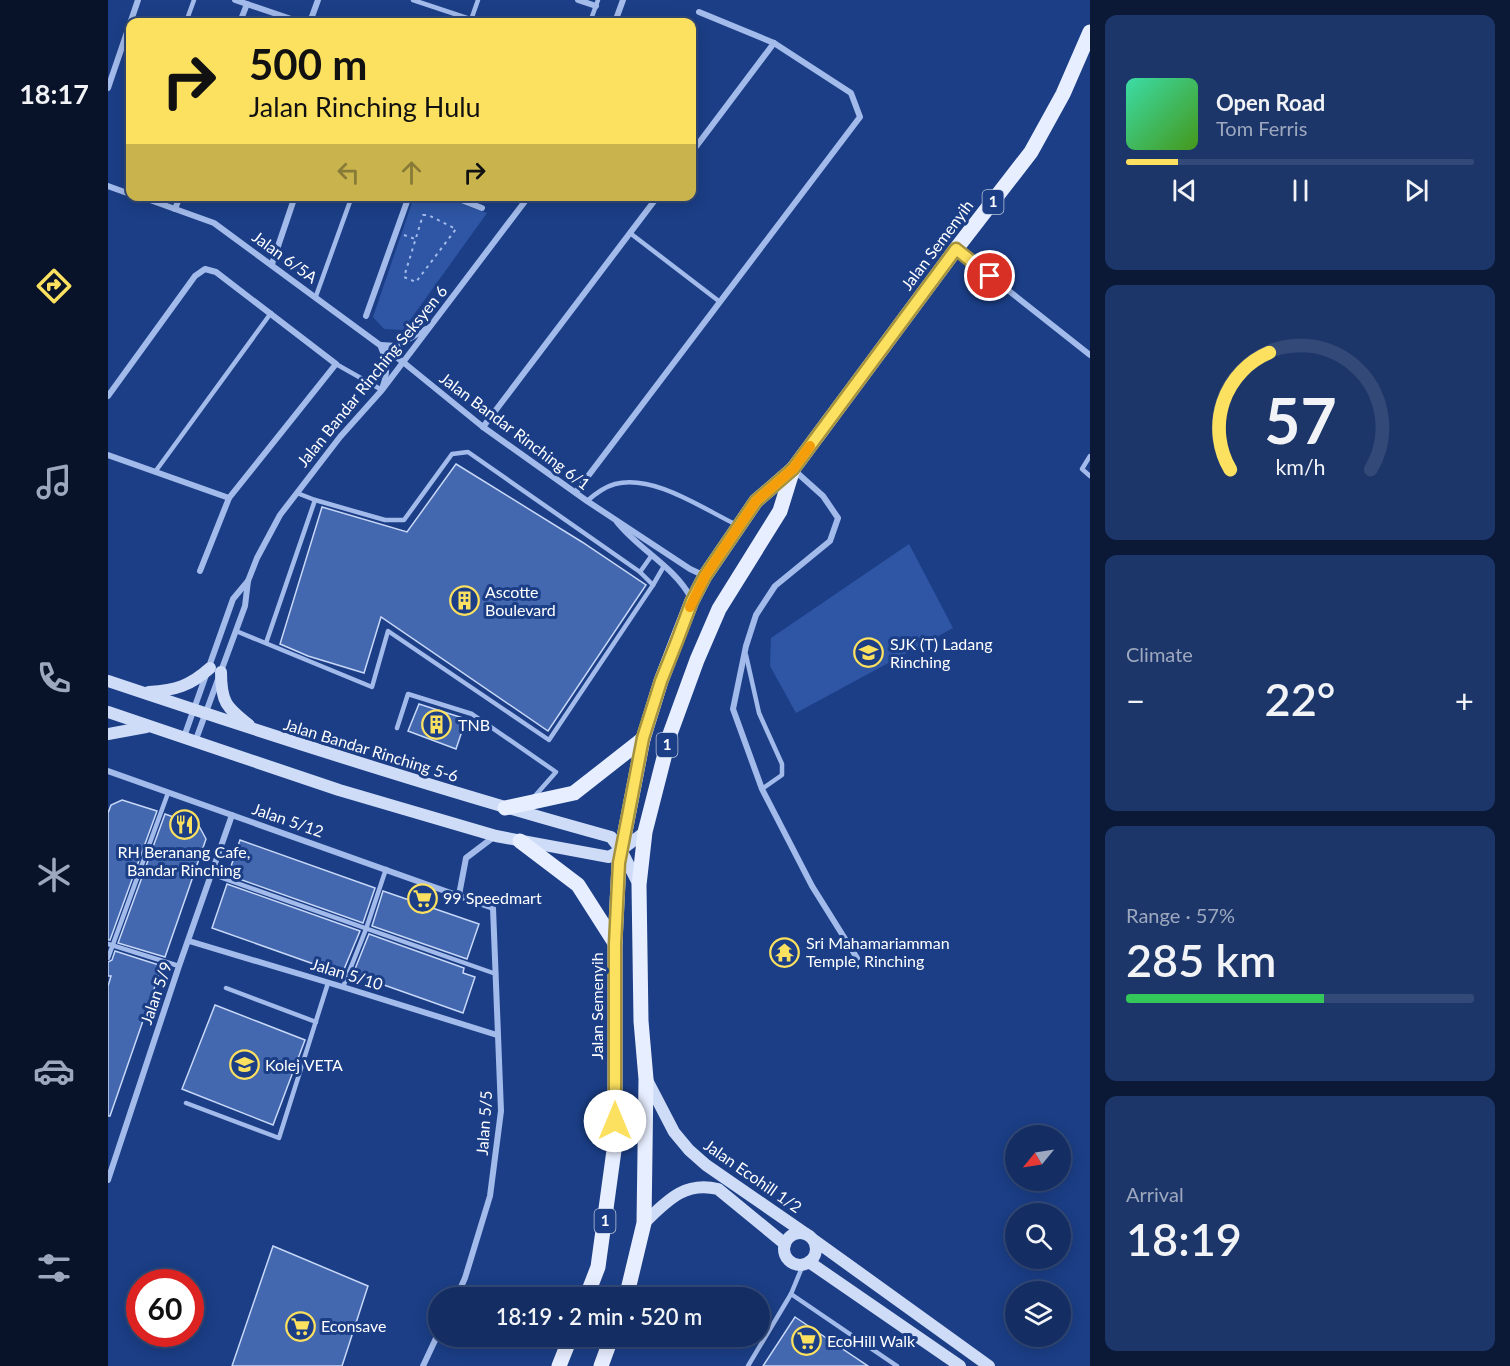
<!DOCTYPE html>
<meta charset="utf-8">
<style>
:root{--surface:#142e64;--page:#1d366a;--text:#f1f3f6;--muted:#9da8bf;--line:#334a78;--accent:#fce060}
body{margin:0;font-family:Lato,sans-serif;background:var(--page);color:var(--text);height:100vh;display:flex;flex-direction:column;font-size:22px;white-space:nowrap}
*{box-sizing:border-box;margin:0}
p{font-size:20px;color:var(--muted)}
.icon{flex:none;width:33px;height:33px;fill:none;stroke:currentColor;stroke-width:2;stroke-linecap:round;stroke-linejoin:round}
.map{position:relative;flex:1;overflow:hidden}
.panel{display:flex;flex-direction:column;gap:15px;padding:15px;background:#0b1937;width:420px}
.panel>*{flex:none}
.hud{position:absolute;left:18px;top:18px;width:570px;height:183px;border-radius:12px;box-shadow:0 3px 15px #0003,0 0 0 2px var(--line);background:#fce060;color:#111;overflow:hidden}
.needle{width:39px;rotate:240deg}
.buttons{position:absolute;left:897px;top:1125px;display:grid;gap:12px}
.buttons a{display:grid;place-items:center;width:66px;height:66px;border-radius:50%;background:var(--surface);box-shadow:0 3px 15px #0003,0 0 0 2px var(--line);font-size:30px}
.speed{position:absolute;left:18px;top:1269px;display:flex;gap:12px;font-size:30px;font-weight:700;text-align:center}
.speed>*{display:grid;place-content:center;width:78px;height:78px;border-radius:50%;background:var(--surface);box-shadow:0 3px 15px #0003,0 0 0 2px var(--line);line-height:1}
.speed .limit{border:9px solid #d22;background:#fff;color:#111}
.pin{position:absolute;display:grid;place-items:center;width:51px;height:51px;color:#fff;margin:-26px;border:3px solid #fff;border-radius:50%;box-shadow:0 2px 6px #0007}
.me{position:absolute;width:66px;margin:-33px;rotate:0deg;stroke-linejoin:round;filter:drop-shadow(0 0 4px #0008)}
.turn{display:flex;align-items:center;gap:21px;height:126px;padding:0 24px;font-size:27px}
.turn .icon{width:78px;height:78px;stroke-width:2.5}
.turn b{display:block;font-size:42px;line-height:51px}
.lanes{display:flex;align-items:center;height:57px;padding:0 24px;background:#0003;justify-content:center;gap:30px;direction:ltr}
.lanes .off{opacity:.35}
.big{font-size:45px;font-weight:600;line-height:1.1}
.panel .widget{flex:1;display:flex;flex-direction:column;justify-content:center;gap:9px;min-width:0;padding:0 21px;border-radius:12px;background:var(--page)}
.panel .dial{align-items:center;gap:0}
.dial svg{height:156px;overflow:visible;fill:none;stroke:var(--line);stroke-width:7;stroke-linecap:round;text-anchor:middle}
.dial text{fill:var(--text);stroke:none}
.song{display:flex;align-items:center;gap:18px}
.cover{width:72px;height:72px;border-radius:9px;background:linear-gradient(135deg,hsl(160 70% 55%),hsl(100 70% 35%))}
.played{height:6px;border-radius:3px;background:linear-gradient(90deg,var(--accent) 15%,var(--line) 15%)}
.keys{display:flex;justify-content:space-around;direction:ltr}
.heat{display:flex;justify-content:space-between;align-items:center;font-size:33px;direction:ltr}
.charge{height:9px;border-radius:4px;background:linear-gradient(90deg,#34c759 57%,var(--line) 0)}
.trip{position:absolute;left:320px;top:1287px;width:342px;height:60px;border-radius:30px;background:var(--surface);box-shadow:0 3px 15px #0003,0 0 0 2px var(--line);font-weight:600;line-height:60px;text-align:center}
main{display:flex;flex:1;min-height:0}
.tabs{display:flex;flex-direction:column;width:108px;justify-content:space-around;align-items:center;background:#081228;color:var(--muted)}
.tabs .icon{width:42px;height:42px}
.tabs .active{color:var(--accent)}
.tabs b{font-size:27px;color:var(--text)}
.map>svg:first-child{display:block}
.green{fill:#2e56a4}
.building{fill:#4468af;stroke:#c8d8f8;stroke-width:1.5}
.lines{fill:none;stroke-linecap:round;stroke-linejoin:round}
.path{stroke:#a3bbeb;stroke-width:2;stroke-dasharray:3 4.5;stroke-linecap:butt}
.lane{stroke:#a3bbeb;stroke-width:4.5}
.street{stroke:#a3bbeb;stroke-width:6}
.secondary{stroke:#cfdcf8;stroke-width:12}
.primary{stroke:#e7eeff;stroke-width:15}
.route-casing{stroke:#a4923e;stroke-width:15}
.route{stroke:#fce060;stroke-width:10}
.slow{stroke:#f59e0b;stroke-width:10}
.labels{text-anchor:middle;stroke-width:6;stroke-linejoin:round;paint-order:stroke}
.shield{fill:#1b3e86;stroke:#bbc5db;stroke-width:1.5}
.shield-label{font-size:15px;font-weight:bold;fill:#fff}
.street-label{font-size:16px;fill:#fff;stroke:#1b3e86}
.poi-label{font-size:16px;fill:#fff;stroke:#1b3e86;text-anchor:start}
</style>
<main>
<nav class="tabs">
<b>18:17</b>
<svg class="icon active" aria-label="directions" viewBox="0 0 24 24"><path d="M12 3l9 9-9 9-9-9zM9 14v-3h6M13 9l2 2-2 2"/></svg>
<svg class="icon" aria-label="music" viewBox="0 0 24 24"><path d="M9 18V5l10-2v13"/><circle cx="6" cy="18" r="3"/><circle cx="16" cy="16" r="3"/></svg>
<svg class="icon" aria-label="phone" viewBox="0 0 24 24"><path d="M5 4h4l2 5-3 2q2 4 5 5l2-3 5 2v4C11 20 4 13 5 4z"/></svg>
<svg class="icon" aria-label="climate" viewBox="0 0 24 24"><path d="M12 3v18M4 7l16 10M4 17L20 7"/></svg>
<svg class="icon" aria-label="car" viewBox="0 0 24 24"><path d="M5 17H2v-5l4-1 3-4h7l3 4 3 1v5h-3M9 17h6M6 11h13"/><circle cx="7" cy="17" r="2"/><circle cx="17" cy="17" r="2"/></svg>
<svg class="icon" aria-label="filters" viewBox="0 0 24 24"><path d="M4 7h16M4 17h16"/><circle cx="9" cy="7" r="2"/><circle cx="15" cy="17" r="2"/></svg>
</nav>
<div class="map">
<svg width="982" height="1366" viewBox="0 0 982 1366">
<rect width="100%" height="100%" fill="#1b3e86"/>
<g class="green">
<path d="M306,197H335L379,213L295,330L276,329L265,317Z"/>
<path d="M801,544L845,628L688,713L662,666L663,638Z"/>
</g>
<g class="building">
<path d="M348,464L474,542L538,585L440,731L273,617L256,673L200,656L172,644L214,507L299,532Z"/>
<path d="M311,704L358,719L348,749L300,731Z"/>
<path d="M14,800L49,811L2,940H0V813L3,805Z"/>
<path d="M57,814L91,826L98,839L57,957L10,943Z"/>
<path d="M132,840L267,888L255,923L120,875Z"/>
<path d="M119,884L252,931L234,974L104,928Z"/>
<path d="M275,891L371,924L359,959L264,926Z"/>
<path d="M261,934L356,968L355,973L367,977L355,1013L245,974Z"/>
<path d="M7,951L54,966L2,1116H0V986L3,976H0V962L4,960Z"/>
<path d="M107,1005L197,1040L165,1125L74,1089Z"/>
<path d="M165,1246L260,1286L234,1366H124Z"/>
<path d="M687,1317L760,1366H655Z"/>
</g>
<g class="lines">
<g class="path">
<path d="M315,215H320L348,229L308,282L296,277Z"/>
<path d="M296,235L307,239"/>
</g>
<g class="lane">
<path d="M305,0L371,22"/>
<path d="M363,20L370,0"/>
<path d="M78,22L86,0"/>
<path d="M482,22L490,0"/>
<path d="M522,233L612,302"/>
<path d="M208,296L244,196"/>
<path d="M228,364L274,390"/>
<path d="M982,456L974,469L982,476"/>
<path d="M47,472L163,313"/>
<path d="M479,501C487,494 496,487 507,484C546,474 595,509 629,525"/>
<path d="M532,572L544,555"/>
<path d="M545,585L556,566"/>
<path d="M128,631L264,687L280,631L441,740L545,585L532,572L360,452L344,454L296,520H277L207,500L189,493"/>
<path d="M158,643L207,500"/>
<path d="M638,655L651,713L674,764V775L654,789"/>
<path d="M289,728L300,694L364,714L448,772L426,797"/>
<path d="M103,874L388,974"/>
<path d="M0,944L71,966"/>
<path d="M0,958L60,793"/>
<path d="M235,987L258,929L278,869"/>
<path d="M118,988L208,1022"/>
<path d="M78,1103L171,1138L220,983"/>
<path d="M683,1294L789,1366"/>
<path d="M640,1366L683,1294L695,1265"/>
</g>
<g class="street">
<path d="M127,0L192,22"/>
<path d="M470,0L488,6"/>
<path d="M132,22L139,4"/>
<path d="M202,22L210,0"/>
<path d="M507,22L515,0"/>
<path d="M0,88L30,0"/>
<path d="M584,152L666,43"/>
<path d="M0,186L22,194"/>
<path d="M31,196L106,223L295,362L375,427L479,501L582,569L597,576"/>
<path d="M343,196L374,208"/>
<path d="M67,209L72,196"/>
<path d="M848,249L982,355"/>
<path d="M164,264L187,196"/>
<path d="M258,316L301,196"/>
<path d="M273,345L289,346L318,329"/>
<path d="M273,347C279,361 280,372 275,386"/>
<path d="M0,396L87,276L97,269L108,272L228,364L121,498L92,571"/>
<path d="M375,427L550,196"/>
<path d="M0,455L121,498"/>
<path d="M686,470L715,496L730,518L722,541L667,586L648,615L638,646L625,709L654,789L704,886L749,958"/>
<path d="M468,492L752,117L743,93L666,43L591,12"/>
<path d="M509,522C531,550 566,566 583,598"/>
<path d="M76,737L125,599L140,581"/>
<path d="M87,742L137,606L140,581L149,558L172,515L232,437L274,390L421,196"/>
<path d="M0,771L385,908L393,1111L382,1196L357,1278L348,1298"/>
<path d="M351,895L358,858L387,836"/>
<path d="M81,941L235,987L389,1035"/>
<path d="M0,1180L71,966L124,815"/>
<path d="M315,1366L330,1334"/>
</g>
<g class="secondary">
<path d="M113,672C113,702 118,707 141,725"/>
<path d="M0,681C167,737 334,791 503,837L513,850L531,885"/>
<path d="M41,692C68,690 82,686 102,668"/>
<path d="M0,712L231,790L388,836L501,857L513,850L537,832"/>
<path d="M0,734L38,727"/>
<path d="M539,1080L566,1132L581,1150L598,1165L698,1234"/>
<path d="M536,1223C559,1201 576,1181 610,1189L677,1244"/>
<circle cx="692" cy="1249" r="16"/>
<path d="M706,1240L881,1366"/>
<path d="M701,1262L852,1366"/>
</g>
<g class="primary">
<path d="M397,808L466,793L535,739"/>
<path d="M412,841L470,885L507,943"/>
<path d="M478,1298L490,1267L507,1143V943L511,863L535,739L553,681L584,601L597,576L648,501L685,469L848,249L923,152L955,94L982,32"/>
<path d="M518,1298L536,1223L538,1079L533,1021L531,885L537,832L562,734L589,660L611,609L672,511L685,469"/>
<path d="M451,1366L463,1336"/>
<path d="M493,1366L504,1336"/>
</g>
</g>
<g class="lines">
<defs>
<path id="route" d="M507,1121V944L511,863L535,738L553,681L569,641L584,601L597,576L648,501L685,469L848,249L882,276"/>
</defs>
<use href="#route" class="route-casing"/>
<use href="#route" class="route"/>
<path class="slow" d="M582,607L597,576L648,501L685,469L702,446"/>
</g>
<defs>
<symbol id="building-ring" viewBox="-11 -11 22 22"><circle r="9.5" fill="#1b3e86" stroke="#fce060" stroke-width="1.5"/><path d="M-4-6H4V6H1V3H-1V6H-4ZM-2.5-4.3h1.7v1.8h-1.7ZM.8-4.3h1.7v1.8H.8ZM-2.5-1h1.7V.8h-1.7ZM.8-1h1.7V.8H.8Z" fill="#fce060"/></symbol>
<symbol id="school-ring" viewBox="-11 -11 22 22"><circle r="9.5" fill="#1b3e86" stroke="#fce060" stroke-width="1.5"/><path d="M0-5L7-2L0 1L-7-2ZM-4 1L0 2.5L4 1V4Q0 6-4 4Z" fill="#fce060"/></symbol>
<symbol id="restaurant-ring" viewBox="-11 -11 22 22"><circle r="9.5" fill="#1b3e86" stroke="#fce060" stroke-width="1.5"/><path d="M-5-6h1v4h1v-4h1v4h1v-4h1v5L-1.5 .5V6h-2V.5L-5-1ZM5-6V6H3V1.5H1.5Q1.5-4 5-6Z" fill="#fce060"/></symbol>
<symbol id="supermarket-ring" viewBox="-11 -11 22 22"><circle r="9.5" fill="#1b3e86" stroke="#fce060" stroke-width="1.5"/><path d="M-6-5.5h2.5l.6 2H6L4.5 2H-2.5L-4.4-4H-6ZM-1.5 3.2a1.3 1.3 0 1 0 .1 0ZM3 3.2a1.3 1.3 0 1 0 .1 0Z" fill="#fce060"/></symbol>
<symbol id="temple-ring" viewBox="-11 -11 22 22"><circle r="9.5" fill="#1b3e86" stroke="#fce060" stroke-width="1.5"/><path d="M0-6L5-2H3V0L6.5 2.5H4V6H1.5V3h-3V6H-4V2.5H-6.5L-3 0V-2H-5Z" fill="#fce060"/></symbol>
<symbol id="university-ring" viewBox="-11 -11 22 22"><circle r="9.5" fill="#1b3e86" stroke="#fce060" stroke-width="1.5"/><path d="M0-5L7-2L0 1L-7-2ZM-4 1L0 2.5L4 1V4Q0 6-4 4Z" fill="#fce060"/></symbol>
</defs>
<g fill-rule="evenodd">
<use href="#building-ring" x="340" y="584" width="33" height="33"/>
<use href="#school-ring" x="744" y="636" width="33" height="33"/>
<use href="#building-ring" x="312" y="708" width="33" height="33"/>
<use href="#restaurant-ring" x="60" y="808" width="33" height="33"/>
<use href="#supermarket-ring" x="298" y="882" width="33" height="33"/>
<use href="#temple-ring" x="660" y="936" width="33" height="33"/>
<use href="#university-ring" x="120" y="1048" width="33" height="33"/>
<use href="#supermarket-ring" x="176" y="1310" width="33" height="33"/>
<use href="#supermarket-ring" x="682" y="1324" width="33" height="33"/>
</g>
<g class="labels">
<g class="shield">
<rect x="874.5" y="190" width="21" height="24" rx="4.5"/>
<rect x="548.5" y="733" width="21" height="24" rx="4.5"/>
<rect x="486.5" y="1209" width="21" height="24" rx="4.5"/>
</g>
<g class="shield-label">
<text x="885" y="207">1</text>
<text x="559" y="750">1</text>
<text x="497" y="1226">1</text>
</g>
<g class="street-label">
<text transform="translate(829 245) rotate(-53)" y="6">Jalan Semenyih</text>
<text transform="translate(177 257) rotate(36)" y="6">Jalan 6/5A</text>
<text transform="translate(264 376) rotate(-51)" y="6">Jalan Bandar Rinching Seksyen 6</text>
<text transform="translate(407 431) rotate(37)" y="6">Jalan Bandar Rinching 6/1</text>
<text transform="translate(263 750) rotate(17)" y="6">Jalan Bandar Rinching 5-6</text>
<text transform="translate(180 820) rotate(19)" y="6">Jalan 5/12</text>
<text transform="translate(239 974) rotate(17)" y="6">Jalan 5/10</text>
<text transform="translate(48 993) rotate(-71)" y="6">Jalan 5/9</text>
<text transform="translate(489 1006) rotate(-90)" y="6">Jalan Semenyih</text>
<text transform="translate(376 1123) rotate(-86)" y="6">Jalan 5/5</text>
<text transform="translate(645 1176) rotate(35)" y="6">Jalan Ecohill 1/2</text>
</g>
<g class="poi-label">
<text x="377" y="598">Ascotte<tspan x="377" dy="18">Boulevard</tspan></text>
<text x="782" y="650">SJK (T) Ladang<tspan x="782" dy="18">Rinching</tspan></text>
<text x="350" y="731">TNB</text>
<text x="76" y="858" text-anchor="middle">RH Beranang Cafe,<tspan x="76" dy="18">Bandar Rinching</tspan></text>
<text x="335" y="904">99 Speedmart</text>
<text x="698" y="949">Sri Mahamariamman<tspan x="698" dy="18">Temple, Rinching</tspan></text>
<text x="157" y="1071">Kolej VETA</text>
<text x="213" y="1332">Econsave</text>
<text x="719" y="1347">EcoHill Walk</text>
</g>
</g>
</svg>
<div class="buttons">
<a><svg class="needle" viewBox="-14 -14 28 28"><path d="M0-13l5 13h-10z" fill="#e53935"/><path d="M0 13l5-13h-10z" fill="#9da8bf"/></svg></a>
<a><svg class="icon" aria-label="search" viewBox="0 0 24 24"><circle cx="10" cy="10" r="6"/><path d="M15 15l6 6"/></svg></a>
<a><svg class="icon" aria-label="layers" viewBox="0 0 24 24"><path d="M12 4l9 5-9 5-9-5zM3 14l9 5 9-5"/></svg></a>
</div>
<div class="speed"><div class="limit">60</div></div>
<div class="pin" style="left:882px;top:276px;background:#d93025"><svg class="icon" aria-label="arrive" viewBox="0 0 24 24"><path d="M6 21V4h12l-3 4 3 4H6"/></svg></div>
<svg class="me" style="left:507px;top:1121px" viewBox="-20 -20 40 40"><circle r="19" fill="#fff"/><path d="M0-13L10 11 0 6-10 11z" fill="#fce060"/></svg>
<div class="trip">18:19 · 2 min · 520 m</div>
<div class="hud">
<div class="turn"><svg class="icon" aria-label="right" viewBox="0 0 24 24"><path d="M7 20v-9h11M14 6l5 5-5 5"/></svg><div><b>500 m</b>Jalan Rinching Hulu</div></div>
<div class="lanes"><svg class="icon off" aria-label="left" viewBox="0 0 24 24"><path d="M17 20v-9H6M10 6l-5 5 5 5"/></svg><svg class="icon off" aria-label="ahead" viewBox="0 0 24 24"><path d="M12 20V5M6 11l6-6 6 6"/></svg><svg class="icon" aria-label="right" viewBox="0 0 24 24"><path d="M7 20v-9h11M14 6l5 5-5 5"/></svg></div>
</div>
</div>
<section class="panel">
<div class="widget">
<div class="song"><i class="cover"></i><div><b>Open Road</b><p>Tom Ferris</p></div></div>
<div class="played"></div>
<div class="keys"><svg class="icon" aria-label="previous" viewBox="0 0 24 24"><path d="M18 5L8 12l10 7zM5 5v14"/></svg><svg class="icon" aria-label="pause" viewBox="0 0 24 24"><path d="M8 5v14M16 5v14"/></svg><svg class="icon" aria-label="next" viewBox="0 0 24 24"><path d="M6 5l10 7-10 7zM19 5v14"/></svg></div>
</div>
<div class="widget dial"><svg viewBox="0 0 100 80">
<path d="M14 69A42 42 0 1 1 86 69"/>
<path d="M14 69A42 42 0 0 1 34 9" stroke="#fce060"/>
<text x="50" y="56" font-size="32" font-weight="700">57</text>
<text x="50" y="72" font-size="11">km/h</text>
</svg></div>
<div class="widget"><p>Climate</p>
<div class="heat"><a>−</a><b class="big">22°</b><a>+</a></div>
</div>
<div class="widget"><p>Range · 57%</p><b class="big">285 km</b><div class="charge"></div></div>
<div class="widget"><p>Arrival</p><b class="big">18:19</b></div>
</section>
</main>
